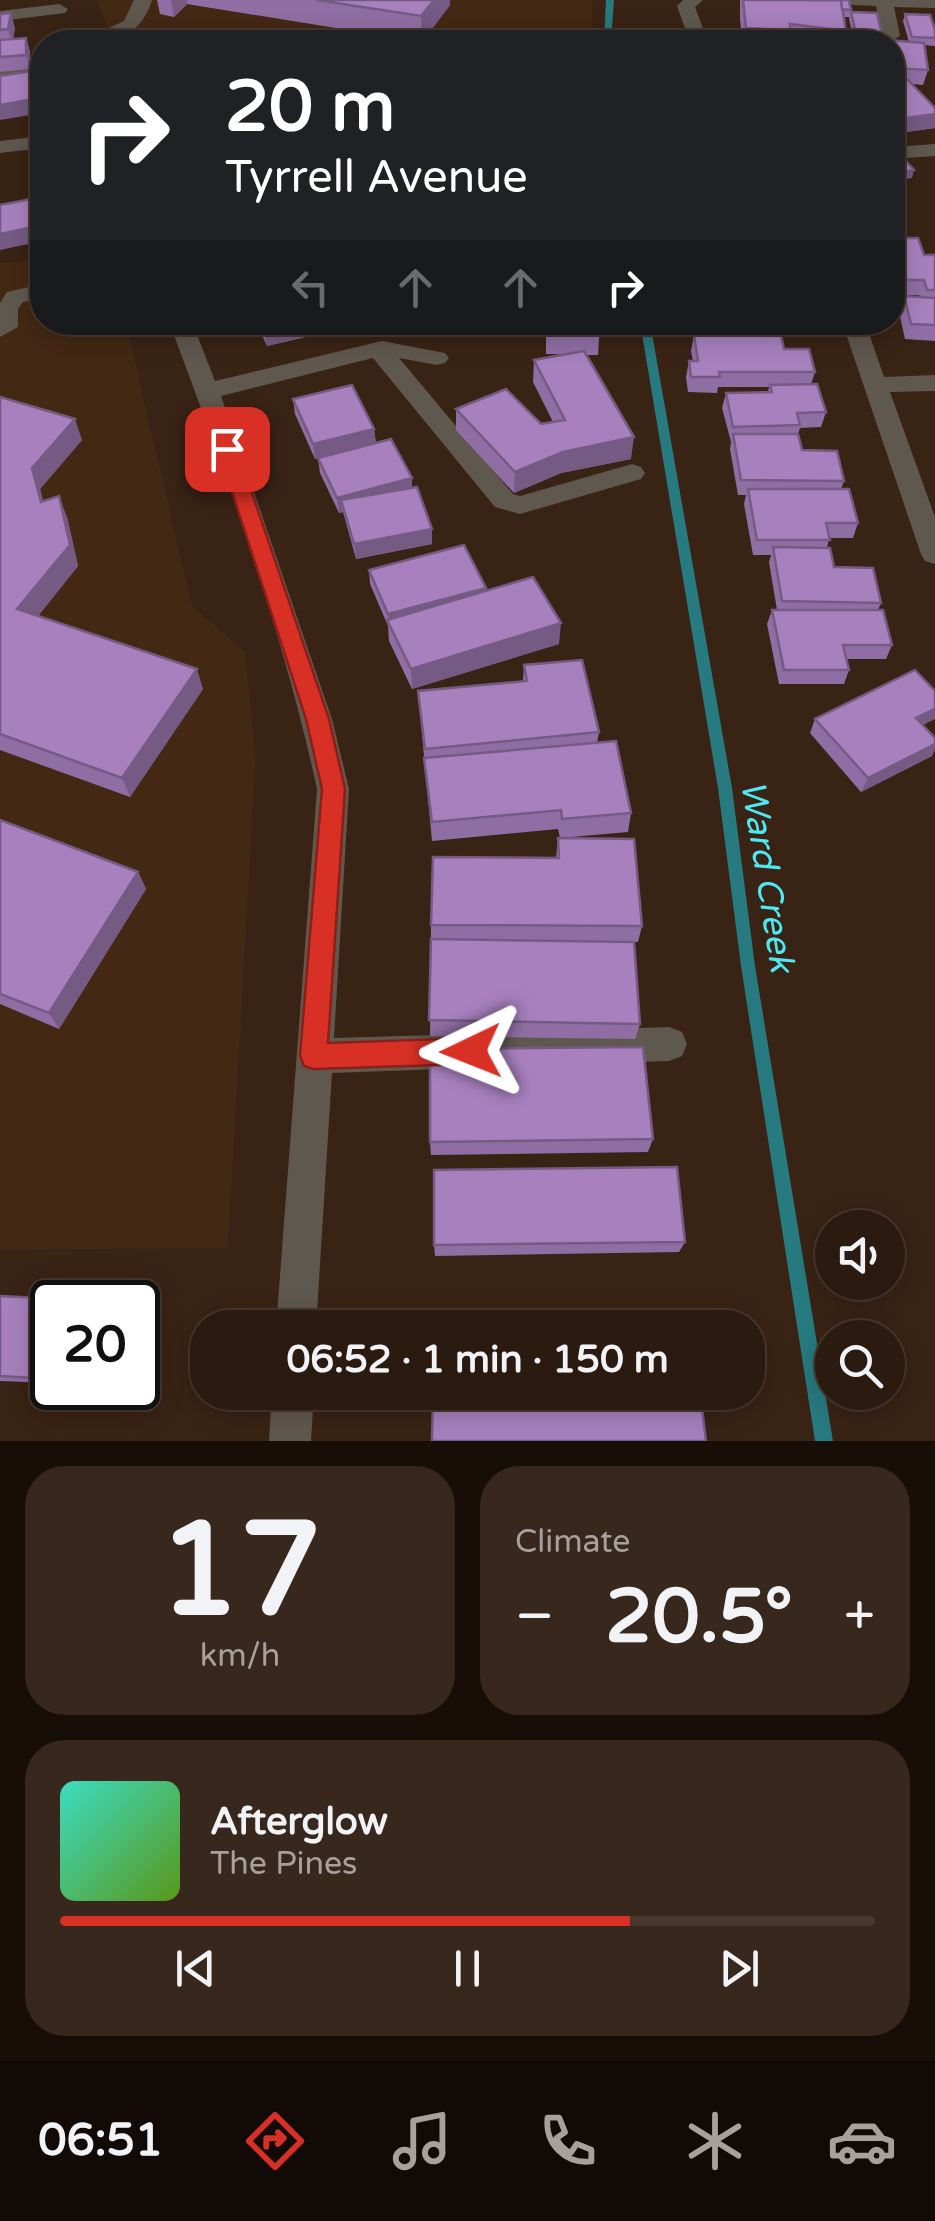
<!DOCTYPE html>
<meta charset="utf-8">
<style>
:root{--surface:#2b1a0f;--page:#37271d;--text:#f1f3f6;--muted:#a6a19e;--line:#47382f;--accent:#d93025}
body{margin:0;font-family:"Varela Round",sans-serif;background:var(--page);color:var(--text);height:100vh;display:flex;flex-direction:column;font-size:38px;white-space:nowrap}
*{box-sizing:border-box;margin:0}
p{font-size:32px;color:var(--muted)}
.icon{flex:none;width:55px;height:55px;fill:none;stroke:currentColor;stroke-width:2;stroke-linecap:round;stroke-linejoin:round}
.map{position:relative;height:1441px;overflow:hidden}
.drawer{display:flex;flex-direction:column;gap:25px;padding:25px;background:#180e08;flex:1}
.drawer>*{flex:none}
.top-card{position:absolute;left:30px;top:30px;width:875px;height:305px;border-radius:40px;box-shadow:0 5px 25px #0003,0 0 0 2px var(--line);background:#202124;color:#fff;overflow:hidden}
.controls{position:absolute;left:815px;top:1210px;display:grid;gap:20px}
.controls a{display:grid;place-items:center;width:90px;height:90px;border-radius:50%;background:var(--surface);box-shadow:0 5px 25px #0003,0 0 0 2px var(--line);font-size:50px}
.speed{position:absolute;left:30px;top:1280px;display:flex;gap:20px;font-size:50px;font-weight:700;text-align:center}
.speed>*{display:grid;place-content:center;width:130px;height:130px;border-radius:50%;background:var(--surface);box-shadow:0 5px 25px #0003,0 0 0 2px var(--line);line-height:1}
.speed .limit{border:5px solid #111;border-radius:15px;background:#fff;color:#111}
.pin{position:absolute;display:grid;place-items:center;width:85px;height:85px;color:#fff;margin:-42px;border-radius:20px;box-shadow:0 5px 15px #0006}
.me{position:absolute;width:110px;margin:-55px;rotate:268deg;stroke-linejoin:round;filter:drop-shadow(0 0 8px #0008)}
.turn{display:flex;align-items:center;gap:35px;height:210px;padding:0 30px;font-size:45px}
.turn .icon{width:130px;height:130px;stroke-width:2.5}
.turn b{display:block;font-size:70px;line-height:85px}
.lanes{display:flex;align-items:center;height:95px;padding:0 30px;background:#0003;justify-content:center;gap:50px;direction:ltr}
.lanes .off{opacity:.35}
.big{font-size:75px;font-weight:700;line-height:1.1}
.drawer .card{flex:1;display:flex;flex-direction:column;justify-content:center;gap:15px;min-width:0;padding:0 35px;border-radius:40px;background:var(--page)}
.drawer .dial{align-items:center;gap:0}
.dial b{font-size:130px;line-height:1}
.song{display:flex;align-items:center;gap:30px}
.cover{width:120px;height:120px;border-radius:15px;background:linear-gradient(135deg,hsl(170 70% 55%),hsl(90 70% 35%))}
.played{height:10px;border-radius:5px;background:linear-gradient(90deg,var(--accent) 70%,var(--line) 70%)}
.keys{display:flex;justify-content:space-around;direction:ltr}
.heat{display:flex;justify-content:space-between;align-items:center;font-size:55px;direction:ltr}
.drawer .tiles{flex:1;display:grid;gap:25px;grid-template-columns:1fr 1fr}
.card:last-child{grid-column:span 2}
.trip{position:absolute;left:190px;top:1310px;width:575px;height:100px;border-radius:40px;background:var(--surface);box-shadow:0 5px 25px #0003,0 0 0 2px var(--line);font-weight:700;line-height:100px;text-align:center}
.tab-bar{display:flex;height:160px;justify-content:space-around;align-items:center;background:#110a06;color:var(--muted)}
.tab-bar .icon{width:70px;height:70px}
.tab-bar .active{color:var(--accent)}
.tab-bar b{font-size:45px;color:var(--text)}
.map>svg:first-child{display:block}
.built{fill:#432814}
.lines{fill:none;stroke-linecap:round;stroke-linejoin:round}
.stream{fill:#277a7f;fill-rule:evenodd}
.minor{fill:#5f584e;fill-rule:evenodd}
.wall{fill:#906ea3}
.shaded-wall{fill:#755a84}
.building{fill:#a780bd;stroke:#755a84;stroke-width:2.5}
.route{fill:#d93025;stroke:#8d1f18;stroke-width:2.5}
.labels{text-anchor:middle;stroke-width:10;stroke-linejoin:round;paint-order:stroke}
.water-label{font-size:35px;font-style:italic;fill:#4de9f3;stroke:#392314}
</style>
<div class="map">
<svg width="935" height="1441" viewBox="0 0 935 1441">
<rect width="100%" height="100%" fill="#392314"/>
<g class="built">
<path d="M96,0H593L590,42H115Z"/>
<path d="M42,259V322L126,323L192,606L245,652L256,756L228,1248L0,1250V263Z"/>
</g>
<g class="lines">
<g class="stream">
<path d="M606,0H614L611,42H604Z"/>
<path d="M640,322H650L732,788L755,966L833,1441H815L741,966L718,788Z"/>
</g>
<g class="minor">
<path d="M134,0H152C141,37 113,42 79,42L124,21Z"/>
<path d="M683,0H703L695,7L708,42H690L677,6Z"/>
<path d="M844,0H935V8L894,7L900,36L891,41L882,36L876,6L853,5Z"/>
<path d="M59,4L68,9L65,13L0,21V11Z"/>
<path d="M42,66V77L0,82V70Z"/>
<path d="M42,136V148L0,153V141Z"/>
<path d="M935,144V156L892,159V147Z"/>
<path d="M42,284V298L23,302L18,309V327L0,337V303L7,292Z"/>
<path d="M169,322H192L215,381L382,341L445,353L449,358L445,363L437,365L399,358L513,494L520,496L632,464L641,467L645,473L641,479L520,514L495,507L373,358L221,396L332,719L349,789L334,1038L470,1034L483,1039L488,1051L483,1063L470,1068L332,1073L316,1328H276L317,789C283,632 226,473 169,322Z"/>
<path d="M842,322H865L884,377L935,375V391L890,392L935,517V564L925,561L921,554Z"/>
<path d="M669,1027L682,1032L687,1044L682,1056L669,1061L516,1066L503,1061L498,1049L503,1037L516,1032Z"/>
<path d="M272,1392H314L311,1441H269Z"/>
</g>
</g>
<g class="wall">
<path d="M157,0H450V5L422,42L187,4L174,17L160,14Z"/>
<path d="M740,0H849L851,10L850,17H844L846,31L843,42H742L740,19Z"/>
<path d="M851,12L882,35L881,40L909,42L903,21L905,14L935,30V46L924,45L928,70L923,85L912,84L935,128L892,134V42H854L849,19Z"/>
<path d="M0,14L15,28L13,39L26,38L30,52V69L0,72Z"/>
<path d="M892,238L924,255H935V341L905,339L899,312L904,296L920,297L919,295H892Z"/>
<path d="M256,322H326L327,332L267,346Z"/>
<path d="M546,322H600L598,355H586L631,459L561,473L514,493L456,430V409L541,424L553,422L533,382L534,360L566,354H546Z"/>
<path d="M715,322H794L792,329H771L770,336L815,372L811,384L826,412L821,427L800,428L798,434L802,450L844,481L841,489L858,523L853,538H829L827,548L834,567L881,603L878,610L892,645L886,659H847L849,670L844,684H779L767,624L772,610H777L769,562L771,555H753L744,504L746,495H738L730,449L731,442L722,408L726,393L768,392L769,387H718L717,393L688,392L686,377L689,361H693L691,351L694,335H717Z"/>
<path d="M0,397L82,440L40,489L43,502L67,517L78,566L38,616L203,689L130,797L0,750Z"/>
<path d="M293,399L374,429L376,443L412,478V487L432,544L356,559L343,512L339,513L320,473L318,459H315L295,414Z"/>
<path d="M369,570L486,591L559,644L412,689L389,641L388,626L370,584Z"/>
<path d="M524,665L599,732L597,743L631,813L628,832L560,838L558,829L432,841L418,691L523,681Z"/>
<path d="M815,719L923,725L932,756L861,792L810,733Z"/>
<path d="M0,820L138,872L146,889L59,1029L0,1004Z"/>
<path d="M558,838L642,926L638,942H634L640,1024L635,1039L430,1036L431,925L556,858Z"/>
<path d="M653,1139L648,1152L431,1155L430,1142Z"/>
<path d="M685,1242L679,1252L435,1256L434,1245Z"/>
<path d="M0,1296L52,1302V1383L0,1381Z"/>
</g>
<g class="shaded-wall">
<path d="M171,0H187V4L174,17Z"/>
<path d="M434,0H450V5L422,42L421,16Z"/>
<path d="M11,13L15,28L12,44L8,29Z"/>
<path d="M26,38L30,52V69L26,55Z"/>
<path d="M40,98L42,113L0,120V105Z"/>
<path d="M935,114V128L892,134V120Z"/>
<path d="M914,170L912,178L892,181V174Z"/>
<path d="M42,225V241L0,250V234Z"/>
<path d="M299,322H326L327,332L267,346L264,331Z"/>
<path d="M75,419L82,440L40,489L49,524L41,502L32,468Z"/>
<path d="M374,429L376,444L315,459L313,444Z"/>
<path d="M634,437L631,459L561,473L514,493L515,472L563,452Z"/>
<path d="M412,478V494L341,500L343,512L339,513L337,498Z"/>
<path d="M59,496L67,517L78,566L27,630L17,609Z"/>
<path d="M432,529V544L356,559L354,544Z"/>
<path d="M486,588L485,603L389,623L388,614Z"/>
<path d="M561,623L559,644L412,689L411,669Z"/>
<path d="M197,669L203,689L130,797L122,778Z"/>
<path d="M935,709V719L909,732L916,718Z"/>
<path d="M935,744V750L932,756L861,792L868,778Z"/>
<path d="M138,872L146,889L59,1029L49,1013Z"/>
</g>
<g class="building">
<path d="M317,0H434L421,16Z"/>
<path d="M743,0H841L846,31L790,24V30L746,28Z"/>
<path d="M810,0H849L851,10L842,9L841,0Z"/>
<path d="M851,12L877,13L882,35L856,34Z"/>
<path d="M11,13L8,29L0,30V14Z"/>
<path d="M905,14L930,15L935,30V38L912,37Z"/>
<path d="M26,38V55L0,57V40Z"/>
<path d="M862,38L924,43L928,70L892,68V42H862Z"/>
<path d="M31,71L40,98L0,105V76Z"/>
<path d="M905,77L935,108V114L892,120V79Z"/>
<path d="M901,156L914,170L892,174V157Z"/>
<path d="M42,169V195L35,171Z"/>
<path d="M42,197V225L0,234V205Z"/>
<path d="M892,238H918L924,255H935V290H927L924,280H892Z"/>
<path d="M904,296L935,298V325L911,324Z"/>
<path d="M260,322H299L264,331Z"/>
<path d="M548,322H600V334L548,332Z"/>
<path d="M721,322H769L771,330H722Z"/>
<path d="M694,335L781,336L784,349H809L815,372H719L720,377H691L689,361H698Z"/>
<path d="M584,351L634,437L563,452L515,472L456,409L506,389L541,424L565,420L534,360Z"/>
<path d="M817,384L826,412L797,413L800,425L733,427L726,393L772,392L770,385Z"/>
<path d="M352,385L374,429L313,444L293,399Z"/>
<path d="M0,397L75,419L32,468L41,502L59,496L70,545L17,609L197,669L122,778L0,734Z"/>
<path d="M733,434H798L802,450L837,451L844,481L741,480Z"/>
<path d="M391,439L412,478L337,498L318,458Z"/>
<path d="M417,487L432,529L354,544L341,500Z"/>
<path d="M748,489H849L858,523H826L830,540H757Z"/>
<path d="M464,545L486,588L388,614L369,570Z"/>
<path d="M773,547L830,548L834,567L873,568L881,603L782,601Z"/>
<path d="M533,577L561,623L411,669L387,620Z"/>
<path d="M772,610H883L892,645H843L849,670H784Z"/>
<path d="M582,660L599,732L425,749L418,691L527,681L524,665Z"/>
<path d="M915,670L935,691V709L916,718L935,738V744L868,778L815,719Z"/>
<path d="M616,741L631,813L562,819L561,810L432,822L424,758Z"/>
<path d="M0,820L138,872L49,1013L0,994Z"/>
<path d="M558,838L634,839L642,926L431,925L433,857L559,858Z"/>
<path d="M431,939L634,942L640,1024L429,1020Z"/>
<path d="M643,1047L653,1139L430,1142V1049Z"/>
<path d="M677,1167L685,1242L434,1245V1170Z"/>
<path d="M0,1296L121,1302H52V1379L0,1376Z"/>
<path d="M433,1392H700L706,1441H432Z"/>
</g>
<path class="route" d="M227,443L237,449L329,719L345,789L328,1043L471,1038L481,1041L485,1051L481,1060L471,1064L313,1069L304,1066L300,1056L322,789L306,719L218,449Z"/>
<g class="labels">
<g class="water-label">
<text transform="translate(768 876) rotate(81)" y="12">Ward Creek</text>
</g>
</g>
</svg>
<div class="controls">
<a><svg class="icon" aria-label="sound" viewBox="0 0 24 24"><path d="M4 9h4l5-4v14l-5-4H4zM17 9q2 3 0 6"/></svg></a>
<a><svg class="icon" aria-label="search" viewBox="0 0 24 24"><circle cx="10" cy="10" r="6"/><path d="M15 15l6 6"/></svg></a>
</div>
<div class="speed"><div class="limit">20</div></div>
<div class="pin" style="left:227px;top:449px;background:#d93025"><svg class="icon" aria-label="arrive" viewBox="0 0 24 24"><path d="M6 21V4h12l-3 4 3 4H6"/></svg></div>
<svg class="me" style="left:471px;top:1051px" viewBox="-20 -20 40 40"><path d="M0-17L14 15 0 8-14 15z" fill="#d93025" stroke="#fff" stroke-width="4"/></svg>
<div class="trip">06:52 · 1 min · 150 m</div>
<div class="top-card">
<div class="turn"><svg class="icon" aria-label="right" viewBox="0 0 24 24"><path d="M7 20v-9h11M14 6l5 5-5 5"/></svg><div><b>20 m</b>Tyrrell Avenue</div></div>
<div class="lanes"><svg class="icon off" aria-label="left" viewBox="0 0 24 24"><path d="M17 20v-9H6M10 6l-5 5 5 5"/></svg><svg class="icon off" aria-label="ahead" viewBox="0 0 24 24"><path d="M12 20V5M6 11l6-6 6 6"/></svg><svg class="icon off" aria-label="ahead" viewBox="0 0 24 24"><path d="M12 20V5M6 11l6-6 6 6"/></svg><svg class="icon" aria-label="right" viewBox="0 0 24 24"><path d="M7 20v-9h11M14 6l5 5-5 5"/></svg></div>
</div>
</div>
<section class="drawer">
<div class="tiles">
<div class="card dial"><b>17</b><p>km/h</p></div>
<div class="card"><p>Climate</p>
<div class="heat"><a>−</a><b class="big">20.5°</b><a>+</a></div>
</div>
<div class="card">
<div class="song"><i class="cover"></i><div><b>Afterglow</b><p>The Pines</p></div></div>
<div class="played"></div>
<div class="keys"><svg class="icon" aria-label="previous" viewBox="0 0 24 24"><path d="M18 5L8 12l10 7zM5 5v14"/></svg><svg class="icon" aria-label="pause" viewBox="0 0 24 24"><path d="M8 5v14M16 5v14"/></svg><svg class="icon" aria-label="next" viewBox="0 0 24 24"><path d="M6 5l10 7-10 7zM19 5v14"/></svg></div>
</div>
</div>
</section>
<nav class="tab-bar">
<b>06:51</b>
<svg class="icon active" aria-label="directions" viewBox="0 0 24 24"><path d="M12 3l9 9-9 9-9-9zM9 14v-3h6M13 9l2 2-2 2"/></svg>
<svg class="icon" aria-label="music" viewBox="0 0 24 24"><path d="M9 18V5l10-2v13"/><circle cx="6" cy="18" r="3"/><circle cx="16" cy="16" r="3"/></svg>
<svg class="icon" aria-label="phone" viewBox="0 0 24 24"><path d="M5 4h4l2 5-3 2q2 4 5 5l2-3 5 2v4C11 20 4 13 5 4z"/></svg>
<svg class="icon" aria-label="climate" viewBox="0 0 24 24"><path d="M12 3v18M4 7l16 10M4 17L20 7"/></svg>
<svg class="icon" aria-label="car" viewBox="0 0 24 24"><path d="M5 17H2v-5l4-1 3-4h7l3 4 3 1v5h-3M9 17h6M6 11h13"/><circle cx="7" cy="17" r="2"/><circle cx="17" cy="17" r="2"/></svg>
</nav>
